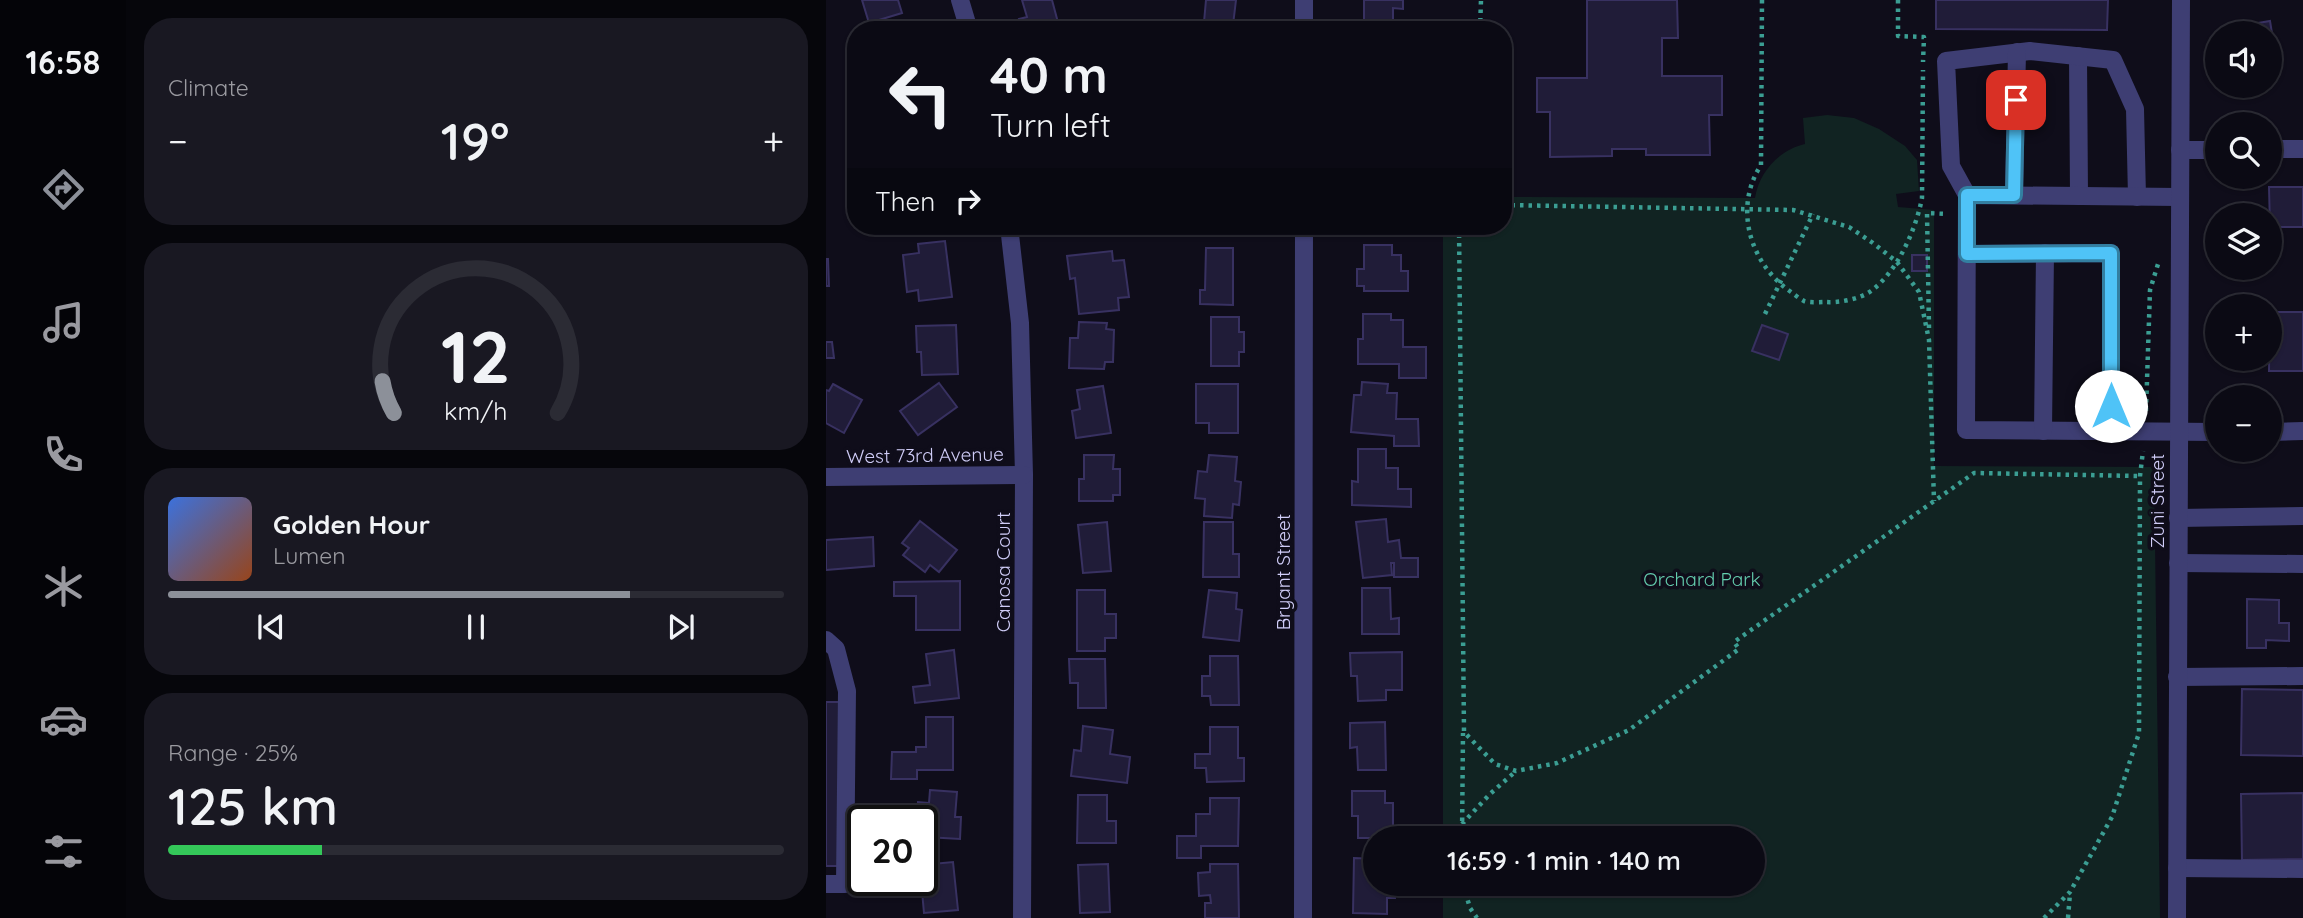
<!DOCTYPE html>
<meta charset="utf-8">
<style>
:root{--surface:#0b0a14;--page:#191822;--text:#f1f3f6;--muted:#9a9aa0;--line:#2b2b34;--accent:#8c9099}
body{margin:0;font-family:Quicksand,sans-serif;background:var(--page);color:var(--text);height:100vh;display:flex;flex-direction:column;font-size:26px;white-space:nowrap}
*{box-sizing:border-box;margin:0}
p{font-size:23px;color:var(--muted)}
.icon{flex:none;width:38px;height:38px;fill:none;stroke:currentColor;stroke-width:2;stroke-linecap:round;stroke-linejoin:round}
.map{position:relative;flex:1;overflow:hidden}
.drawer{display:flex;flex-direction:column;gap:18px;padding:18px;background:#06060b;width:700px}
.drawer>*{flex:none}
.banner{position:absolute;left:21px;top:21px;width:665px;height:214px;border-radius:28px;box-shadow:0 2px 5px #0004,0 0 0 2px var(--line);background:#0b0a14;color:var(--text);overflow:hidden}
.tools{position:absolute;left:1379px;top:21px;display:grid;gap:14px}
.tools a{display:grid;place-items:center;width:77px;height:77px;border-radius:50%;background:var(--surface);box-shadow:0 2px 5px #0004,0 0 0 2px var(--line);font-size:35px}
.speed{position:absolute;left:21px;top:805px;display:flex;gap:14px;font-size:35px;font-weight:700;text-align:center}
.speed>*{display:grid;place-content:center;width:91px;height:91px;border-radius:50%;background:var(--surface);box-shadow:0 2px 5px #0004,0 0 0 2px var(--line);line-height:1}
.speed .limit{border:4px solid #111;border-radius:10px;background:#fff;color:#111}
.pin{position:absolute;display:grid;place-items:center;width:60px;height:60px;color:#fff;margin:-30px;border-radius:14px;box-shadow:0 4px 10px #0006}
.me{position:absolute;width:77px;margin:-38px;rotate:0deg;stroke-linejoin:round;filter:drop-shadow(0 0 5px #0008)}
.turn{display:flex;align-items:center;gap:24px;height:147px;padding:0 28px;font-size:32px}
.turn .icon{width:91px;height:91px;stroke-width:2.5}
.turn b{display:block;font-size:49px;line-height:60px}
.then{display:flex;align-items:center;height:66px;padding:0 28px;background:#0003;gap:14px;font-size:26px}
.big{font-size:52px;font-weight:600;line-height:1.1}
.drawer .card{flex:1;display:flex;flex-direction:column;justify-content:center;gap:10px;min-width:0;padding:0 24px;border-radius:28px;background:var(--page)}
.drawer .dial{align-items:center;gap:0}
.dial svg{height:182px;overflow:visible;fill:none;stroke:var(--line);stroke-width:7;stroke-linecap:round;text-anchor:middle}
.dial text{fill:var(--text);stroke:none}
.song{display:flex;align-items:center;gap:21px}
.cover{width:84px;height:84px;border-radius:10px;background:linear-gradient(135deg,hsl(220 70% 55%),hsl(20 70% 35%))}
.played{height:7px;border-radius:4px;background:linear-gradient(90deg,var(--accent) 75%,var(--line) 75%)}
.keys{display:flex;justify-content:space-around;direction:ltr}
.heat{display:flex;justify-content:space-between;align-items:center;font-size:38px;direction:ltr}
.charge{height:10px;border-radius:5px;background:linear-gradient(90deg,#34c759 25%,var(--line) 0)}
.trip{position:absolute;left:537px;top:826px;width:402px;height:70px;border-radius:35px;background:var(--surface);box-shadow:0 2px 5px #0004,0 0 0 2px var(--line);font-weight:600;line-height:70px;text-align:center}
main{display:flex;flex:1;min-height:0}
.tabs{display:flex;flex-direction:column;width:126px;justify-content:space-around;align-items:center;background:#040408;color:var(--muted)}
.tabs .icon{width:49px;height:49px}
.tabs .on{color:var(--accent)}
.tabs b{font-size:32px;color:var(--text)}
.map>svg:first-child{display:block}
.green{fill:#112322}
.building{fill:#201c38;stroke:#383161;stroke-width:2}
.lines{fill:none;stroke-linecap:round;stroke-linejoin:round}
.path{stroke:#3b9e93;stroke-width:4.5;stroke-dasharray:3.5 5;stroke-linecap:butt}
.minor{stroke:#3e3e73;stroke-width:18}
.route-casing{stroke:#337fa1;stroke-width:18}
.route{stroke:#4fc3f7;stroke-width:12}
.labels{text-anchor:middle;stroke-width:7;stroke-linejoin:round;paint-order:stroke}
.street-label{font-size:19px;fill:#d0cdf8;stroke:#0f0d1a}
.park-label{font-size:19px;fill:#64cdae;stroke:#0f0d1a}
</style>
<main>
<nav class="tabs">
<b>16:58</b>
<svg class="icon on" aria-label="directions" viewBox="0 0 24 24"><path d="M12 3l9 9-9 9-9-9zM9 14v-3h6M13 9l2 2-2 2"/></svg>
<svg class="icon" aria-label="music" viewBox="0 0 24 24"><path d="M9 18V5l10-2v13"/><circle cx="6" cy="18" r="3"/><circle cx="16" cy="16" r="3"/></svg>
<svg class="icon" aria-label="phone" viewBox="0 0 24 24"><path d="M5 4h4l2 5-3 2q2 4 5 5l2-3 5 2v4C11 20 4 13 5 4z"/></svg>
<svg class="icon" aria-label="climate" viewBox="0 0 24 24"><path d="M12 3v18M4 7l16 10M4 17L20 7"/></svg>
<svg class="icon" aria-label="car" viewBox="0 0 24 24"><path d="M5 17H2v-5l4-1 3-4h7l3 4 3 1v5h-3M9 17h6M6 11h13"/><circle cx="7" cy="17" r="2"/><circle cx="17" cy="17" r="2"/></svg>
<svg class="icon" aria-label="filters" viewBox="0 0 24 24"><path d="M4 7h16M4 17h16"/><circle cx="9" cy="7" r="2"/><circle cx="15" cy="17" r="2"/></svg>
</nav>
<section class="drawer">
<div class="card"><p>Climate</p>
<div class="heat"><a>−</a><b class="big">19°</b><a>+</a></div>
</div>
<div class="card dial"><svg viewBox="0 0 100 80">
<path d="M14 69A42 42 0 1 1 86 69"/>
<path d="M14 69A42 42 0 0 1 9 55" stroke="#8c9099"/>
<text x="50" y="56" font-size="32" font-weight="700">12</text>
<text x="50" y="72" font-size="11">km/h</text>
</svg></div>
<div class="card">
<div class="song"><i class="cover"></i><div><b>Golden Hour</b><p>Lumen</p></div></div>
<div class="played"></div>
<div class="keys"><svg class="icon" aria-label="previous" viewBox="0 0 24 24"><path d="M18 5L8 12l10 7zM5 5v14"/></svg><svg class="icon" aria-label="pause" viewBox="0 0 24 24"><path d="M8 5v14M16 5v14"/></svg><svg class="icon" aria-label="next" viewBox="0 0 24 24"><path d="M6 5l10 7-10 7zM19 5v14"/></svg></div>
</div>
<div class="card"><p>Range · 25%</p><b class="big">125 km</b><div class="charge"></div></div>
</section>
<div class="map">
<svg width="1477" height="918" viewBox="0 0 1477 918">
<rect width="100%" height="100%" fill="#0f0d1a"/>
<path class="green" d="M1001,115L1028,118L1053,129L1079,146L1091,160L1093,191L1070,194L1072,207L1108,210V466L1328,467L1334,918H617V884H928V838H617V226H677V197L929,198C933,172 953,150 979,144L977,118Z"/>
<g class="building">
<path d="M36,0H72L76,13L43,23Z"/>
<path d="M196,0H226L234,30H196L193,19L201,17Z"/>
<path d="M380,0H410L407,25L378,22Z"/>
<path d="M538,0H577V9L567,8V20H538Z"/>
<path d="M761,0H851L852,38H836V76H896V115H883L884,155H820V149H786V156L724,157V112H711V78H761Z"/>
<path d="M1110,0H1282L1281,30L1110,29Z"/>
<path d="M1444,21L1449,52L1444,53V33H1404L1403,28Z"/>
<path d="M1443,187H1477V227H1444Z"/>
<path d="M79,226H112V227L80,232Z"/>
<path d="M242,226H284V229L269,233L268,228L244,234Z"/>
<path d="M372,226H420L421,227L372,232Z"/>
<path d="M119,241L126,297L93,301L92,290L81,292L77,255L93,253L92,244Z"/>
<path d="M538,245H566V255H575V271H582V291H538V286H531V269H538Z"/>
<path d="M380,248H407V305L374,304V290H379Z"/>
<path d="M286,251L287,261L298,260L303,297L292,298L293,310L253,314L249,278L244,279L241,256Z"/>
<rect x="1086" y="255" width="15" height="16"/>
<path d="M0,259H2L3,286H0Z"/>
<path d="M1444,312H1477V371H1443Z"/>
<path d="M537,314H565V320H577V347H600V378H573V364H532V339H537Z"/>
<path d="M385,317H413V332H418V352H413V366H385Z"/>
<path d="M253,322L281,323L280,329L288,330L287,362H279L278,369L243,368L244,338H252Z"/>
<path d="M130,325L132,374L96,375L95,352H91L90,326Z"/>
<path d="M936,325L962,334L953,360L926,351Z"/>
<path d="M0,342H6L8,358H0Z"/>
<path d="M536,382L562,384L561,393H571L570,419H592L593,446H568V436L525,432L528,395H535Z"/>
<path d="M113,383L131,407L92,435L74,411Z"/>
<path d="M7,384L36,400L18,433L0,423V390L3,391Z"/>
<path d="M370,384H412V433H383V423H370Z"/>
<path d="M277,386L285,433L250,438L246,411L254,409L251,390Z"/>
<path d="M532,449H560V468H572V489H585V507L526,505V481L532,482Z"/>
<path d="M258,455H288L287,469H294V495H287V501H253V479H258Z"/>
<path d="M383,455L411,457L409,481L415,482L413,505L407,504L406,518L378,516L379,499L369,498L372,471L381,472Z"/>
<path d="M560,519L562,542L573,540L575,558H592V577H568V563H565L566,575L537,578L530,522Z"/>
<path d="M94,521L131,550L113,572L104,565L99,572L77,555L83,548L76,543Z"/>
<path d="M281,522L285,571L257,573L252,525Z"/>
<path d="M378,522H407V554H413V577H377Z"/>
<path d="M47,537L48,566L0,570V540Z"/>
<path d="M134,581V630H90V596H68V582Z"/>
<path d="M536,588H564L565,619L573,618V634H536Z"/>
<path d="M251,590H279V614H290V638H279V651H251Z"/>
<path d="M383,590L411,593L410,609L416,610L413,641L377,637Z"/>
<path d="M1421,599L1453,600V623H1463V641L1440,640V648H1421Z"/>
<path d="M128,650L133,698L89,703L87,687L104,685L100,654Z"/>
<path d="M576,652V690H560V700L532,701L531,676H525L524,653Z"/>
<path d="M384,656H412L413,705H385L384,696H376V676H384Z"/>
<path d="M243,659H279L280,708H252V683H244Z"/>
<path d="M1416,689L1477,690V756L1415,755Z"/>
<rect x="0" y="702" width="15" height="164"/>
<path d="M100,717H127V770H91V779H65L66,752H90V747H100Z"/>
<path d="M559,722L560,770H532L531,747L524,748V723Z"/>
<path d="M257,726L287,730L284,754L304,757L301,783L245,776L248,750L255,751Z"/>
<path d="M384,727H412V758H418V781L381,782L380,768H369V754H384Z"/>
<path d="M104,790L131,792L129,817H135L134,839L100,837L101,826H96V821H91L92,802L103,803Z"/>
<path d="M526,791H559V803H567V832H559V838H532V816H526Z"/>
<path d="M1477,793V859L1416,860L1415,794Z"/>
<path d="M252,795H281V821H290V843H251Z"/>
<path d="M384,798H413L412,846H375V858H351V836H370V814H384Z"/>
<path d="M528,858L550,859V884H570L569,898H561V914L527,913Z"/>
<path d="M127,862L132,910L98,913L96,891L80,893L79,880H96V865Z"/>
<path d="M282,864L284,912L254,913L252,865Z"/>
<path d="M384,864H412L413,918H379V903H385L384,895L373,896L372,873L384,872Z"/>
</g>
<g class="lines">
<g class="path">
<path d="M936,0L935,165C907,208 924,264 965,292C969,295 974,299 978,301C984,303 993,302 999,302C1013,303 1034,299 1045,291C1072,271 1090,229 1096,198L1097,70"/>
<path d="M1072,0V36L1098,37L1097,62"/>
<path d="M654,30L655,0"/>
<path d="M677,205L967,210L1023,227L1047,243L1071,262L1093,292L1103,340L1108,501"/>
<path d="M633,226L638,732L669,764L690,771L731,763L803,730L913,649L908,642L1148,473L1314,476"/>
<path d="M939,314L987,214"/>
<path d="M1103,328L1101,213L1121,214"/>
<path d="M1320,411L1324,290L1332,264"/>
<path d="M636,824L664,794L690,771"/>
<path d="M636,838L637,733"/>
<path d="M637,884L644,908L651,918"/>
<path d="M1218,918L1244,892L1286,817L1313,733L1314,476L1317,451"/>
<path d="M1242,918L1244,893"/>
</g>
<g class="minor">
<path d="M134,0L143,30"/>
<path d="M478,30V0"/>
<path d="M1252,56L1253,196"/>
<path d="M1444,149H1477"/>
<path d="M1354,150H1391"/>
<path d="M1141,195L1125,166L1120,61L1204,51L1287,60L1309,109L1311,197"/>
<path d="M1188,195L1191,52"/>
<path d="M1353,197L1141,195L1140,430L1391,432"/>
<path d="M183,226L194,323L198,475L196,918"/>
<path d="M1141,254L1285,253V432"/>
<path d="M1217,431L1219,253"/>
<path d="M1444,432L1477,431"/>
<path d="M0,477L198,475"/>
<path d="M1352,518L1477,516"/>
<path d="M1352,563L1477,564"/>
<path d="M0,640L10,649L21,691L19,884H0"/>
<path d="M1351,677L1477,676"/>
<path d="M1351,868L1477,869"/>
<path d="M477,918L478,226"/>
<path d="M1351,918L1355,0"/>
</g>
</g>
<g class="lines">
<defs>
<path id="route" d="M1190,100L1188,195H1141V254L1285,253V406"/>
</defs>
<use href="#route" class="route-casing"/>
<use href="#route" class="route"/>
</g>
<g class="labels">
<g class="street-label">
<text transform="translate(99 455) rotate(-1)" y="7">West 73rd Avenue</text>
<text transform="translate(1331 501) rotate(-90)" y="7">Zuni Street</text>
<text transform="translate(177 572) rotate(-90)" y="7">Canosa Court</text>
<text transform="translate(457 572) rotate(-90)" y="7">Bryant Street</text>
</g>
<g class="park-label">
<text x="876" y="586">Orchard Park</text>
</g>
</g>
</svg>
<div class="tools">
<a><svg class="icon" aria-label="sound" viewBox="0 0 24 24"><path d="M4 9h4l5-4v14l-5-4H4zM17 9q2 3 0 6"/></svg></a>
<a><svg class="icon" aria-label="search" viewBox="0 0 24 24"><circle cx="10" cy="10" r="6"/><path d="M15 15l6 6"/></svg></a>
<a><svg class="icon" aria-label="layers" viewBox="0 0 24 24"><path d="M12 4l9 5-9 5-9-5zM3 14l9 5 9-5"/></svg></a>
<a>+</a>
<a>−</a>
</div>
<div class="speed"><div class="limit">20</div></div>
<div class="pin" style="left:1190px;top:100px;background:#d93025"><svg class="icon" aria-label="arrive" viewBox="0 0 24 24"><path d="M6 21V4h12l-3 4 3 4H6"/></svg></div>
<svg class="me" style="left:1285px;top:406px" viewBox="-20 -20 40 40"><circle r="19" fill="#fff"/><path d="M0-13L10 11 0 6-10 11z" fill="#4fc3f7"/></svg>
<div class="trip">16:59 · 1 min · 140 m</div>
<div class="banner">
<div class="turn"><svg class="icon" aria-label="left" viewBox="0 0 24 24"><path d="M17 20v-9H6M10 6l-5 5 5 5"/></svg><div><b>40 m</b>Turn left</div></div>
<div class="then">Then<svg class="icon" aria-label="right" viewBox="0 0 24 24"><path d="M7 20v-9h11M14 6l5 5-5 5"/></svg></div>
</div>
</div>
</main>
